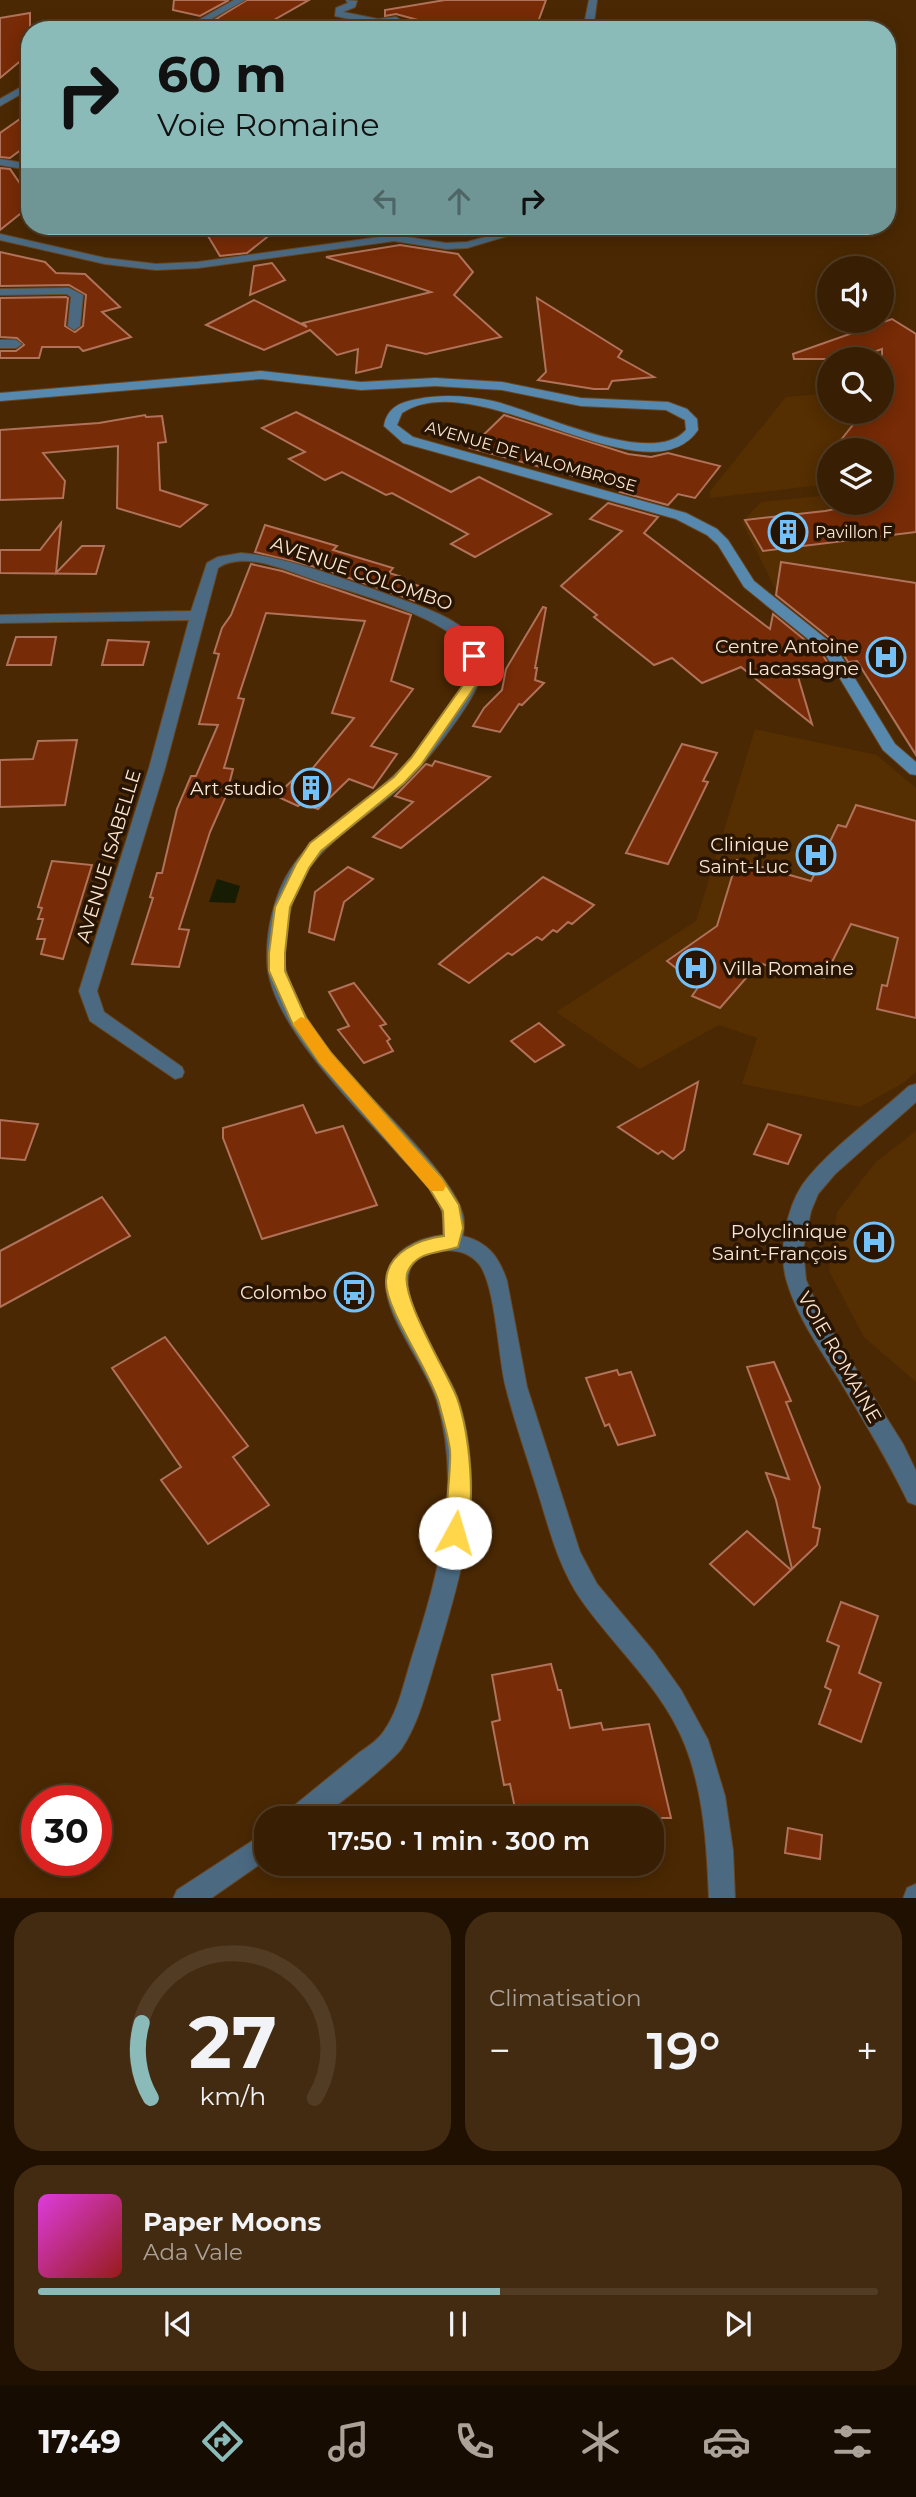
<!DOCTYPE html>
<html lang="fr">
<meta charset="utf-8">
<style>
:root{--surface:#381e02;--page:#432b11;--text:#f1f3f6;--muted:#aba299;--line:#523c24;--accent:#8bbbb9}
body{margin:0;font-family:Montserrat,sans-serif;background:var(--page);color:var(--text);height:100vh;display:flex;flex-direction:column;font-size:26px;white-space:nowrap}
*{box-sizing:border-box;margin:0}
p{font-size:23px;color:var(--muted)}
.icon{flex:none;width:38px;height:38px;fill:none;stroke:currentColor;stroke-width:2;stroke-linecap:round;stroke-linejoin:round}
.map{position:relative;height:1898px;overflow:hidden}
.sheet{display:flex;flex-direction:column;gap:14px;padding:14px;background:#1f1001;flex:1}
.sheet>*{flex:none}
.hud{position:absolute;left:21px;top:21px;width:875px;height:214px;border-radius:28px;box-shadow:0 4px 18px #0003,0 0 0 2px var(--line);background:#8bbbb9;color:#111;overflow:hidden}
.fabs{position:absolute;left:817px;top:256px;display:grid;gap:14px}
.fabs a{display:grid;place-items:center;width:77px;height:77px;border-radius:50%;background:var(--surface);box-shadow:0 4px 18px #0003,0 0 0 2px var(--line);font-size:35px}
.speed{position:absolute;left:21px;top:1785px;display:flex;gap:14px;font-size:35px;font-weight:700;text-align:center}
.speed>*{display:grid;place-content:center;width:91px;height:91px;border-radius:50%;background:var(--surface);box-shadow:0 4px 18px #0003,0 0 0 2px var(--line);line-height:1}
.speed .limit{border:10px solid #d22;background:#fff;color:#111}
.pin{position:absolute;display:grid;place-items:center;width:60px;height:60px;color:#fff;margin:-30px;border-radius:14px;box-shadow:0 4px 10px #0006}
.me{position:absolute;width:77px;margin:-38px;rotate:6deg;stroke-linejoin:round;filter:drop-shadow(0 0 5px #0008)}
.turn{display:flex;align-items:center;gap:24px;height:147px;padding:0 21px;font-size:32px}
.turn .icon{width:91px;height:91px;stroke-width:2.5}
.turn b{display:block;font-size:49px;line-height:60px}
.lanes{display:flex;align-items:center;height:66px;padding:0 21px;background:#0003;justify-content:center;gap:35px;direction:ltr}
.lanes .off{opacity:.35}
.big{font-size:52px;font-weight:600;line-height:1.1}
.sheet .widget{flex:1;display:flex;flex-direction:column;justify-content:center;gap:10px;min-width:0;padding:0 24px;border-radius:28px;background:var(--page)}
.sheet .dial{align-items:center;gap:0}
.dial svg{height:182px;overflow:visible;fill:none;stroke:var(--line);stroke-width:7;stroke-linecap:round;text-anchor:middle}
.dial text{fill:var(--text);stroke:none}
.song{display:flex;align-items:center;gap:21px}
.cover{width:84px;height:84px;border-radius:10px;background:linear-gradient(135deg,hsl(300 70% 55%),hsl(0 70% 35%))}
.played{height:7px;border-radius:4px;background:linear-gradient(90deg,var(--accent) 55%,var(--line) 55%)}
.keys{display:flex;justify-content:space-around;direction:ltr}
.heat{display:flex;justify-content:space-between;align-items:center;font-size:38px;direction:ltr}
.sheet .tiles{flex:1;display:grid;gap:14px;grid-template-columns:1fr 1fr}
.widget:last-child{grid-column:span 2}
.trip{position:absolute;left:254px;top:1806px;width:410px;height:70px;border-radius:28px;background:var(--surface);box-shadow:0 4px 18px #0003,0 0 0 2px var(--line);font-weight:600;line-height:70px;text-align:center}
.dock{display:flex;height:112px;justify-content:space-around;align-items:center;background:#160c01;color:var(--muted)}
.dock .icon{width:49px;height:49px}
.dock .on{color:var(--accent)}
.dock b{font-size:32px;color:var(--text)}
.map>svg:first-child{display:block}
.built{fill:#552e02}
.water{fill:#171d03}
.building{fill:#772b06;stroke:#b0725a;stroke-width:2}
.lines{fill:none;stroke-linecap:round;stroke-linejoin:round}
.minor-casing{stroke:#664624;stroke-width:2}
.tertiary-casing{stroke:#664624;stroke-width:2}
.secondary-casing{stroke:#664624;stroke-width:2}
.minor{fill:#4b6a82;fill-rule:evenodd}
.tertiary{fill:#4b6a82;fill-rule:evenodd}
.secondary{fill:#5789ae;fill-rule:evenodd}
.route{fill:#ffd54a;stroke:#a68a30;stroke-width:2}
.slow{fill:#f59e0b}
.labels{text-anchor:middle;stroke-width:7;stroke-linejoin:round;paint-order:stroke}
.far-street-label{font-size:16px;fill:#fce6d3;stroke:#271403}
.far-poi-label{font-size:16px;fill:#fce6d3;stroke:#271403;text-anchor:start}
.street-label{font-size:19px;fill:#fce6d3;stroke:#271403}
.poi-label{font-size:19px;fill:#fce6d3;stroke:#271403;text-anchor:end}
</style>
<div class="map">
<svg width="916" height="1899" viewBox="0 0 916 1899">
<rect width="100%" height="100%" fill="#4a2803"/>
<g class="built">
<path d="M829,393L830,411H882V450H830L829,484L710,498V491L786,397Z"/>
<path d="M916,486V750L910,747L899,732L845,641L776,590L742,522L761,502L829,495L830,502H882Z"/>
<path d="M755,729L877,755L916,788V1072L905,1082L860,1107L742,1084L757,1038L719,1025L640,1069L556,1012L696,921Z"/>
<path d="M916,1131V1382L864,1337L829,1271L837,1212L876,1162Z"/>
</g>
<path class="water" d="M217,879L240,886L235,903L209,902Z"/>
<g class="building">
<path d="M174,0H229L200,16L173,10Z"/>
<path d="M247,0H309L258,29L216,19Z"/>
<path d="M445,0H546L535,30H407L418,20L396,14L385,16V10Z"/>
<path d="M30,13V53L0,78V18Z"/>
<path d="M30,112V143L10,158L0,157V133Z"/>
<path d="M0,168L10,169L30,198V206L0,230Z"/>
<path d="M202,226H281L247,253L220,256Z"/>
<path d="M400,245L458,254L473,272L454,295L501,337L426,354L387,345L381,367L356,373L358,349L337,355L310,330L264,350L206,325L254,300L307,327L303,323L431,292L326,257Z"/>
<path d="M0,252L45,262L56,273L85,274L120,307L102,312L131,337L83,351L79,347H42L39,358H0V351H16L24,345L17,338L0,337V298L66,297L68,298L65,326L75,332L83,326L86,295L69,285L0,286Z"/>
<path d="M272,263L285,280L250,295L254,266Z"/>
<path d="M537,298L622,351L618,357L654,377L612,381L608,389H594L538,380L546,372Z"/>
<path d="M892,319L916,334V532L763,551L745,520L825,511L846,507L845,505L882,502V450H833L864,411H882V349L854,359H794L793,354Z"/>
<path d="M296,412L451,492L479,477L551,514L475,557L451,544L468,534L392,493L386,495L342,472L325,480L289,459L305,452L262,428Z"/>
<path d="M145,415L146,417L162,416L166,442L158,443L160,490L207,505L180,527L117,508L118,446L43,453L65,481L63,498L0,500V430L99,423Z"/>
<path d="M504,415L628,454L651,457L668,453L720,466L695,498L678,494L668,505L620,492L623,489L470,448Z"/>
<path d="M608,503L658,517L644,533L770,629L773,614L822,654L829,665L796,670L812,724L741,667L702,683L672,658L654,665L594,617L597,615L561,586L622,531L590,519Z"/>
<path d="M61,523L56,573L82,546H104L96,574L0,573V550H40Z"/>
<path d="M265,525L337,546L333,550L393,568L389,573L399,576L396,579L419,586L415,601L323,569L255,552Z"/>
<path d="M781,562L916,583V755L857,661L848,662L837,644L776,595Z"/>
<path d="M251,564L282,571L411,615L391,681L413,689L371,746L397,754L373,788L349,779L318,809L302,803L298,806L276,796L302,771L308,774L354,718L332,713L365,621L266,613L238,698L244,699L224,768L233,769L226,796L210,832L179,929L189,930L179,967L132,964L153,898L150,897L157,873H162L177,809L191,776H196L218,725L199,724L219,654L214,653L222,628L231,615Z"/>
<path d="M543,607L546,608L535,668H537L535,680L544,683L522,705L519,704L500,732L473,726L484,708L502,690L506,669Z"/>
<path d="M16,637H56L51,665H7Z"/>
<path d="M108,640L149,642L143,665H102Z"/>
<path d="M77,740L65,805L0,807V760L33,759L38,741Z"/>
<path d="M682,744L717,753L703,781L708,782L668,864L626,853Z"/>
<path d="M435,761L490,777L401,848L373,837L413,802L395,796L426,764L432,766Z"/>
<path d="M856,805L916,821V1018L877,1009L882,985L887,986L898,938L851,924L824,978L807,973L805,977L759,963L720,1008L692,996L699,986L667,961L717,926L737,860L811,881L838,825L846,827Z"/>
<path d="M52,861L92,865L63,959L41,954L45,939H37L43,919H38L42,908L38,907Z"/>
<path d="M348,867L373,879L344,902L334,940L309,932L315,892Z"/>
<path d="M543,877L594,905L572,924L568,922L557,932L553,930L542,940L537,937L512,955L508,953L469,983L439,964Z"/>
<path d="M354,983L386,1024L380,1026L390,1039L387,1041L393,1051L364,1063L338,1030L349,1026L329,992Z"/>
<path d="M539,1023L564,1045L535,1062L511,1041Z"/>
<path d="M698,1082L684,1150L673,1159L662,1151L658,1154L618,1127Z"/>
<path d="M303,1105L316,1133L343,1126L377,1205L262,1239L223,1138V1128Z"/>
<path d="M0,1120L38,1124L25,1160L0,1158Z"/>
<path d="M768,1124L801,1135L788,1164L754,1154Z"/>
<path d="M102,1197L130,1236L0,1307V1251Z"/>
<path d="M165,1337L248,1446L233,1457L269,1505L208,1544L161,1480L181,1467L112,1368Z"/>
<path d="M774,1362L791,1401L786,1402L820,1487L813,1527L820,1529L817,1545L792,1569L776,1500L766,1473L789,1479L747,1367Z"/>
<path d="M617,1370L619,1375L631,1372L655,1435L618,1445L609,1424L605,1426L586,1378Z"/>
<path d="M747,1531L791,1570L754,1605L710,1564Z"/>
<path d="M841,1602L878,1616L859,1673L881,1683L861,1742L819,1724L831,1690L825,1687L839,1646L827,1641Z"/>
<path d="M551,1664L558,1690H561L570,1728L601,1723L603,1730L649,1724L671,1818H517L510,1784L504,1785L492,1722L500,1720L492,1675Z"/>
<path d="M788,1828L822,1835L820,1859L785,1853Z"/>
</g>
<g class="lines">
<defs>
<g id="minor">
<path d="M346,0L357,1L355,7L343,12L378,19L396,17L401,20L378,25L335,16L336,8L348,3Z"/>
<path d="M589,0H597L593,30H583Z"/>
<path d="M0,159L30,164V170L0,165Z"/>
<path d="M525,226H541L467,248L446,249L394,241L198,268L156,270L105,264L0,240V234L105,258L156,264L198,262L394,235L446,243L467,242Z"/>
<path d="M69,288L83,295L80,326L74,330L68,326L71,297L67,294L0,295V289Z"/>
<path d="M0,340H16L22,344L16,348H0Z"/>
<path d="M241,553C287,556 358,584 403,600C428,609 465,621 478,646C482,653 484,664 483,672C476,700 426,763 404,784C372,814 332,835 306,872C291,894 279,948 287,974C297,1008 318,1037 340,1064C370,1099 454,1175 463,1215C465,1222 464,1229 463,1236C488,1242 499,1257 507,1281L527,1387L580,1552L597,1584L654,1652L681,1690L708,1740L725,1796L733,1851L735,1899H709C707,1848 704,1793 685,1745C663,1689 616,1649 582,1601C557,1566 548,1523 535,1483C525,1451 514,1420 506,1388C498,1358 496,1286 479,1264C469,1252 455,1249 440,1251C366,1260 441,1358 455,1391C464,1413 468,1437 470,1460C477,1529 454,1597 435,1662C426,1691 419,1722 402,1748C395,1759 333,1810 321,1816C312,1821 296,1818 286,1818L290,1809C313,1790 337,1771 360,1752C369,1746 378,1740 384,1731C399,1710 404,1682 412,1657C438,1575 463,1488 437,1402C427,1367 383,1315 386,1281C388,1251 417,1238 443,1235C444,1224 444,1214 439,1204C430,1185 413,1170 399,1155C359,1110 269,1024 267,961C266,931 274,895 290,870C315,831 358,808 391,778C413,759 462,698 468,671C469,663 467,652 463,646C444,617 353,592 320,582C292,573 245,549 218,568L165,768L97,991L104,1012L182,1067L184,1072L182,1077L175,1079L90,1021L79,991L149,768L189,620L0,623V615L191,611L207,563L218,557Z"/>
<path d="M916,1084V1102L835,1174L818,1194L811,1211L803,1249L806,1280L820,1312L903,1444L916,1471V1505L908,1502C887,1458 862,1418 837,1376C818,1346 797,1316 787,1282C778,1253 786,1209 803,1184C828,1150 877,1115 909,1086Z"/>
<path d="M266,1832V1860L210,1899H173L177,1890Z"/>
<path d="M916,1884V1899H903L907,1888Z"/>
</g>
<g id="tertiary">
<path d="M234,0H245L192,30H181Z"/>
<path d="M30,82V89L0,106V99Z"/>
</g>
<path id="secondary" d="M261,371L361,382L435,378L502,382L581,398L668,402L687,409L697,419L698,430C647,504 477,362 402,413L397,425L413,437L686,513L717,529L728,540L754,581L835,646L895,744L916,762V775L910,774L883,750L824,652L744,587L718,545L707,535L676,519L403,443L384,426C387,407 401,402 418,399C443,394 468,396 493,401C537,411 652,469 686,430L685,420L666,410L581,406L502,390L435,386L361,390L261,379L0,401V393Z"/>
</defs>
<use href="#minor" class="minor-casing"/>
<use href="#tertiary" class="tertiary-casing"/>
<use href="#secondary" class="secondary-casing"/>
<use href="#minor" class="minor"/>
<use href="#tertiary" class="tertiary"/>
<use href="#secondary" class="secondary"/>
</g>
<path class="route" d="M474,652L481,656L482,671L476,685L421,765L404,783L321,851L309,868L290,907L285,953V971L306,1018L331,1053L442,1178L459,1205L463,1228L458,1247C440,1253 417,1251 408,1271C397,1292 447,1372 457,1398C469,1432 478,1506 463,1539L455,1542L448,1539C442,1527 452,1470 450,1450C448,1435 443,1418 439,1403C430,1370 385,1309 386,1281C387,1252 420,1239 444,1236L443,1211L429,1188L319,1062L293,1025L269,971V953L275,907L296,864L310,843L394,777L411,758L463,685L468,671V656Z"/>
<path class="slow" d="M301,1017L307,1019L331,1053L443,1181L446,1186L443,1191H431L319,1062L293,1023Z"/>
<defs>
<symbol id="building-ring" viewBox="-11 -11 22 22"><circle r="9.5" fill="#271403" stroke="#75c0f6" stroke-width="1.5"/><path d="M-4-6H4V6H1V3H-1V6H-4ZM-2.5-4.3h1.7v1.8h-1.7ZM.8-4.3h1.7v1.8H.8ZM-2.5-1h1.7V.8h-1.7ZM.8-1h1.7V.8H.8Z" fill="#75c0f6"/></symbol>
<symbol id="hospital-ring" viewBox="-11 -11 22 22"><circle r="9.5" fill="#271403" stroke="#75c0f6" stroke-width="1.5"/><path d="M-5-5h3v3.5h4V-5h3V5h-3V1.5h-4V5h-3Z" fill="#75c0f6"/></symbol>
<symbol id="bus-ring" viewBox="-11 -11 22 22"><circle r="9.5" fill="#271403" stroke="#75c0f6" stroke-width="1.5"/><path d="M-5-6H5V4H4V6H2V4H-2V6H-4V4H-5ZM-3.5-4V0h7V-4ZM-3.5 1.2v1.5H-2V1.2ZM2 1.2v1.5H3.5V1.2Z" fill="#75c0f6"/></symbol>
</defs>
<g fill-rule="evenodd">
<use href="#building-ring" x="766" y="510" width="44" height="44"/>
<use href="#hospital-ring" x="864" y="635" width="44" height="44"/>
<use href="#building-ring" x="289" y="766" width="44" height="44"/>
<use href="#hospital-ring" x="794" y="833" width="44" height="44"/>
<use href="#hospital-ring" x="674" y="946" width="44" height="44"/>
<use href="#hospital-ring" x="852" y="1220" width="44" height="44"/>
<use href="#bus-ring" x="332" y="1270" width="44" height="44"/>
</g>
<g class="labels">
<g class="far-street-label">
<text transform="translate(531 456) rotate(16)" y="6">AVENUE DE VALOMBROSE</text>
</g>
<g class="far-poi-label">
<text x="815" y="538">Pavillon F</text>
</g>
<g class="street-label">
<text transform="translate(362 573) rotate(19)" y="7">AVENUE COLOMBO</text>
<text transform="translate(108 856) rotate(-73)" y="7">AVENUE ISABELLE</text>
<text transform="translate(840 1357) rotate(60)" y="7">VOIE ROMAINE</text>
</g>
<g class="poi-label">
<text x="859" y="653">Centre Antoine<tspan x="859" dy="22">Lacassagne</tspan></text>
<text x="284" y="795">Art studio</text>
<text x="789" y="851">Clinique<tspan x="789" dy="22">Saint-Luc</tspan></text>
<text x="723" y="975" text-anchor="start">Villa Romaine</text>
<text x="847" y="1238">Polyclinique<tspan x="847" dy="22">Saint-François</tspan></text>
<text x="327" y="1299">Colombo</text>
</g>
</g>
</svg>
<div class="fabs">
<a><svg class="icon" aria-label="sound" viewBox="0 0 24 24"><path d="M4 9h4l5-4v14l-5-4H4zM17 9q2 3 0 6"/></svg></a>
<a><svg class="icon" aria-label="search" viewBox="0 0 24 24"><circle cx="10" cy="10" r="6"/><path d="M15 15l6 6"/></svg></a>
<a><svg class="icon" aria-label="layers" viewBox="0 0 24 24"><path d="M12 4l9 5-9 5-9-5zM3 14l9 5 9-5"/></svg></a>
</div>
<div class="speed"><div class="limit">30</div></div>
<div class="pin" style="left:474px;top:656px;background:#d93025"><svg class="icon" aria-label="arrive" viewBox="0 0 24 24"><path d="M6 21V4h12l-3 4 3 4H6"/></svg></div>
<svg class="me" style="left:455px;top:1533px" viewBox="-20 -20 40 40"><circle r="19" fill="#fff"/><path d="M0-13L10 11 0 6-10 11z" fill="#ffd54a"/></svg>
<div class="trip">17:50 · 1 min · 300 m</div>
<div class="hud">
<div class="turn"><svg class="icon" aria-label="right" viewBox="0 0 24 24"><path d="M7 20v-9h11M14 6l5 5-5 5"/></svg><div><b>60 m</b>Voie Romaine</div></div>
<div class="lanes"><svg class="icon off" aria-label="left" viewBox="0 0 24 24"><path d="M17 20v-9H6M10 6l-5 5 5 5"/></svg><svg class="icon off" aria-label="ahead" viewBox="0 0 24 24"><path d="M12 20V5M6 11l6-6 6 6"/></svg><svg class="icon" aria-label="right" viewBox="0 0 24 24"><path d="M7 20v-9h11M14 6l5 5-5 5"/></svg></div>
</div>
</div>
<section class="sheet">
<div class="tiles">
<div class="widget dial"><svg viewBox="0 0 100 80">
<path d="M14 69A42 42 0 1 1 86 69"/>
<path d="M14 69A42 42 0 0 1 10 36" stroke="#8bbbb9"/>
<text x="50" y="56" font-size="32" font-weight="700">27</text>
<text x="50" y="72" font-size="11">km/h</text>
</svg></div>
<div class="widget"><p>Climatisation</p>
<div class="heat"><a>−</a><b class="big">19°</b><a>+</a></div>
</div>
<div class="widget">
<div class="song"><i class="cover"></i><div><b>Paper Moons</b><p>Ada Vale</p></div></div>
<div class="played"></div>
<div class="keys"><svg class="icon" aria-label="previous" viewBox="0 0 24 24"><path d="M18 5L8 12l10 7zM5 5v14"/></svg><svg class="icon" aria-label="pause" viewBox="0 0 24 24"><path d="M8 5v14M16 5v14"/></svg><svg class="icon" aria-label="next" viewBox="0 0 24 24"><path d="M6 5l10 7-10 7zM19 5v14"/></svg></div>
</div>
</div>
</section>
<nav class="dock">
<b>17:49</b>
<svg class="icon on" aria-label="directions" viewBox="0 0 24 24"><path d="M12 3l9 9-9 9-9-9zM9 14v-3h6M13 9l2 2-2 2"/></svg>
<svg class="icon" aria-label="music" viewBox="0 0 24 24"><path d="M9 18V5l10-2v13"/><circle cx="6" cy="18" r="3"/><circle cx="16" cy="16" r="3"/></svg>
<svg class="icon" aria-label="phone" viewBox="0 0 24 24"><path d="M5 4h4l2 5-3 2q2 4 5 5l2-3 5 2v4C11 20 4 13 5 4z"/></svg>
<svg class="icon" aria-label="climate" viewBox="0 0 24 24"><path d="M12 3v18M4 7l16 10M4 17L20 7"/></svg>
<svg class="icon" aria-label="car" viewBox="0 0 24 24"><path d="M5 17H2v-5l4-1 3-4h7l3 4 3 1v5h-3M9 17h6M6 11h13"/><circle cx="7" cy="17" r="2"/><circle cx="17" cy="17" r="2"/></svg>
<svg class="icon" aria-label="filters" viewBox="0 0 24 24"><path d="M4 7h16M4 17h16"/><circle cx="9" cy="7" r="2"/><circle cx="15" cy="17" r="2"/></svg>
</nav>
